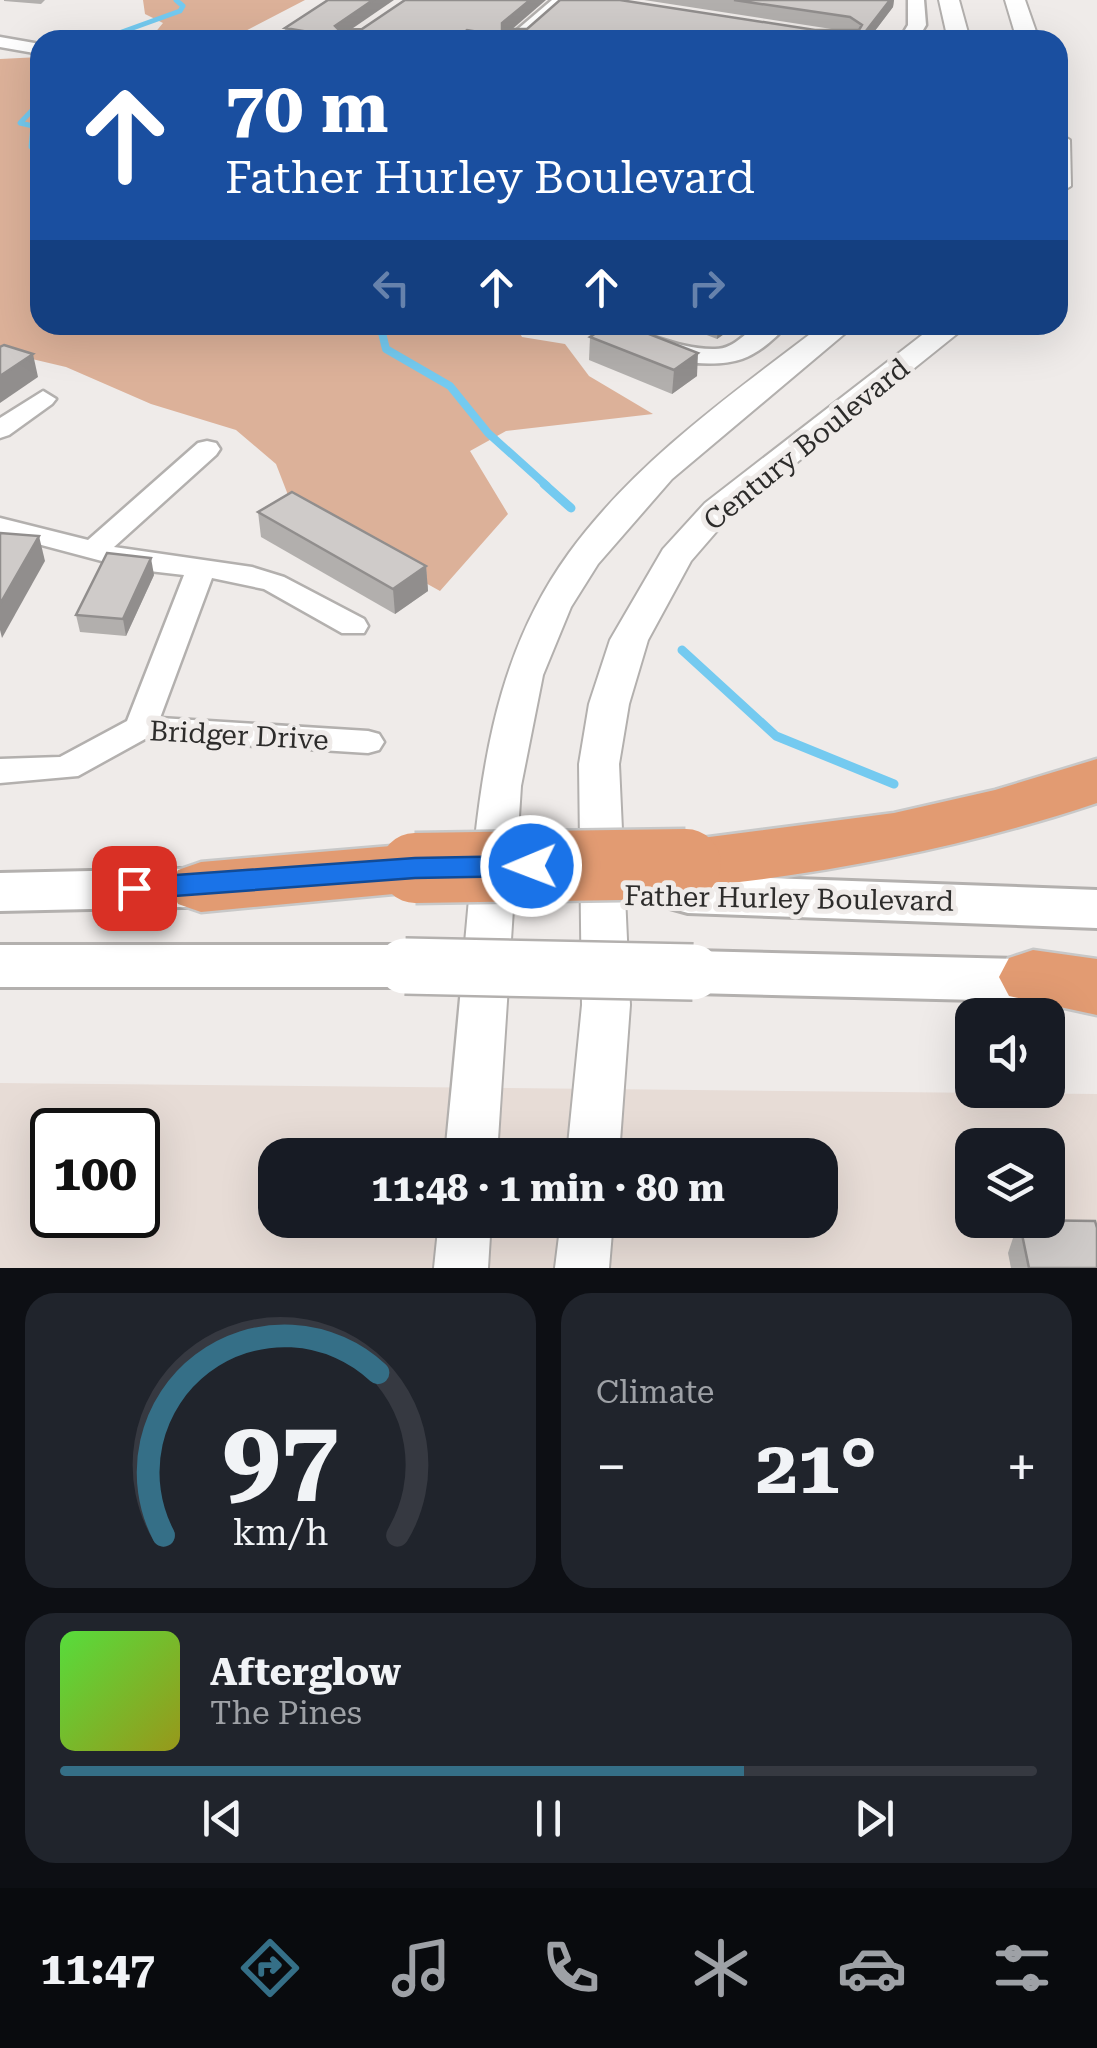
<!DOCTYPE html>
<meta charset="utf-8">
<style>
:root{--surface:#171b24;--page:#20242c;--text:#f1f3f6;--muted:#9ea1a6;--line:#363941;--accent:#356f87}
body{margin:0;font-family:"Roboto Serif",serif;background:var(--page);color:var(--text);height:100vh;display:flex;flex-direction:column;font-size:38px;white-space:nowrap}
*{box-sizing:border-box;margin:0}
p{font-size:32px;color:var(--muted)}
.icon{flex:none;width:55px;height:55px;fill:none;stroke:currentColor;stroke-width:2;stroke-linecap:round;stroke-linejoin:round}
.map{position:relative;height:1268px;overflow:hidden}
.details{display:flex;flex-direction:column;gap:25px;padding:25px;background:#0d0f14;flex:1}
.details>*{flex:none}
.top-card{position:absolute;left:30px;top:30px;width:1038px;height:305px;border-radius:30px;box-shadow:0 10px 40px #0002;background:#1a4fa0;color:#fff;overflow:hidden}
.buttons{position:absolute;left:955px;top:998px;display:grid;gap:20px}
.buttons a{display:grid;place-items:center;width:110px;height:110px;border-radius:20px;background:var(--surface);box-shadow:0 10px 40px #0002;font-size:50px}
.speed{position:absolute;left:30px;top:1108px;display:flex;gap:20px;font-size:50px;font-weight:700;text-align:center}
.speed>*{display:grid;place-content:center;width:130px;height:130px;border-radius:50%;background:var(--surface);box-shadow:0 10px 40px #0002;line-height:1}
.speed .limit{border:5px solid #111;border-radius:15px;background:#fff;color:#111}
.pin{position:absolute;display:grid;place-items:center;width:85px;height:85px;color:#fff;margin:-42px;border-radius:20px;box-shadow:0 5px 15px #0006}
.me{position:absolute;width:110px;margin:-55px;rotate:269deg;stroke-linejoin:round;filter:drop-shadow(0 0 8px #0008)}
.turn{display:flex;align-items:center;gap:35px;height:210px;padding:0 30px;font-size:45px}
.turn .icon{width:130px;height:130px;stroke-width:2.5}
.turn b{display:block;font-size:70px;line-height:85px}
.lanes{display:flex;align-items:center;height:95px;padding:0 30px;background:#0003;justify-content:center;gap:50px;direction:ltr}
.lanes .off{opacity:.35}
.big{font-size:75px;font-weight:700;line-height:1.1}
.details .widget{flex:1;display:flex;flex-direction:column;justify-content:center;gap:15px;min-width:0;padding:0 35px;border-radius:30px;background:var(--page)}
.details .dial{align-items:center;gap:0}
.dial svg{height:260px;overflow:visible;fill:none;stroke:var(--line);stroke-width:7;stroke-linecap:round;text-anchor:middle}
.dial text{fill:var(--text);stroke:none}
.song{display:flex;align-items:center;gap:30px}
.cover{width:120px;height:120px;border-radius:15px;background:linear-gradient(135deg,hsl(110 70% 55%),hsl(60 70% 35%))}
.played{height:10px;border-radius:5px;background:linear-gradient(90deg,var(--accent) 70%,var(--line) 70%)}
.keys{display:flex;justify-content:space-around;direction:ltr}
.heat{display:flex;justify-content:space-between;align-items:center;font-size:55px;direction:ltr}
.details .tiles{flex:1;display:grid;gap:25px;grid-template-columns:1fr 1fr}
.widget:last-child{grid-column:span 2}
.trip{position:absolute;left:258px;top:1138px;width:580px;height:100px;border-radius:30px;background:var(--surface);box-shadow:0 10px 40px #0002;font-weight:700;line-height:100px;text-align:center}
.dock{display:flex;height:160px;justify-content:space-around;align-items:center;background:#090b0e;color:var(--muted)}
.dock .icon{width:70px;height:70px}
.dock .current{color:var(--accent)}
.dock b{font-size:45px;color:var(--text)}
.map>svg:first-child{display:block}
.built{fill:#e7dcd6;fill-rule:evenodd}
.green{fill:#dcb199}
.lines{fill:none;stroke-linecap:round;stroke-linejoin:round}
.stream-far2{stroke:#74caf0;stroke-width:5}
.stream-far1{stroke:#74caf0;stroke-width:8}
.stream{stroke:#74caf0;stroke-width:9}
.minor-casing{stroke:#b3b0ae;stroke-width:5}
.tertiary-casing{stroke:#b3b0ae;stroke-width:4}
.secondary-casing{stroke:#b3b0ae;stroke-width:6}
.motorway-casing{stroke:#c8c8c8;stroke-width:5}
.minor{fill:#fff;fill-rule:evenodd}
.tertiary{fill:#fff;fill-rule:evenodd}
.secondary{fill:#fff;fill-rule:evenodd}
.motorway{fill:#e29b72;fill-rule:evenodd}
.secondary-bridge-casing{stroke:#b3b0ae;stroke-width:60;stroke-linecap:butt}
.motorway-bridge-casing{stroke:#c8c8c8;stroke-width:75;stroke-linecap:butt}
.secondary-bridge{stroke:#fff;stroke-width:55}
.motorway-bridge{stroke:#e29b72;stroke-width:70}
.wall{fill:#b2afad}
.shaded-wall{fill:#918e8d}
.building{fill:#cfcbc9;stroke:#918e8d;stroke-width:2.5}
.route{fill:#1a73e8;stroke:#114b97;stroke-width:2.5}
.labels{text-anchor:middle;stroke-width:10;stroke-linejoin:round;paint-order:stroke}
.street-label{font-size:28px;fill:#2d2c2b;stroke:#efebe9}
</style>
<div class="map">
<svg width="1097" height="1268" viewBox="0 0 1097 1268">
<rect width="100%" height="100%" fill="#efebe9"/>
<path class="built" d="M0,1083L1097,1094V1268H0ZM52,1130H138V1215H52ZM972,1145H1048V1220H972ZM275,1155H820V1220H275Z"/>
<g class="green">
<path d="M143,0H305L228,40H149L163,23L145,14Z"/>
<path d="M40,57V325H515L522,337L565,344L589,376L653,414L506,431L470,451L508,514L440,591L316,522L288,495L276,464L236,430L151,404L66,367L15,355L0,347V59Z"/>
</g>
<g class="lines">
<g class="stream-far2">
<path d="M119,33L180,11L183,6L176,0"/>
<path d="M40,102L20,123L33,126L31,147L40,153"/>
</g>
<path class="stream-far1" d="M380,325L386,349L450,386L488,433L547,486"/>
<g class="stream">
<path d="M544,484L571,508"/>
<path d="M682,650L776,736L894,784"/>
</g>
<defs>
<g id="minor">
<path d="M552,0H570L525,40H505Z"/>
<path d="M908,0H924L926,25L917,40H899L908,25Z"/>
<path d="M0,37L40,44V54L0,47Z"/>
<path d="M599,325C639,325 673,350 715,349C737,349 745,329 763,325C770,323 780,325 787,325C776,338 759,353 742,359C705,372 625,356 599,325Z"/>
<path d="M43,391L56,399L52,404L9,435L0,438V418Z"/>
<path d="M207,441L216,443L220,449L216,455L114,547L252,567L284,577L364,619L368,626L364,633H342L264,589L212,578L160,718L368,731L379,734L384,742L379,750L368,753L145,739L78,776L0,783V759L60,757L127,721L184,575L132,569L0,534V518L88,540L198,443Z"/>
</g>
<g id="tertiary">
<path d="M939,0H959L970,40H948Z"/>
<path d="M1005,0H1025L1039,40H1017Z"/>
<path d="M1058,133L1070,140L1071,186L1058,194Z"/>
<path d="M822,325H855L672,479L598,564L571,607L543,675L521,786L497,1155H445C453,1077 460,999 467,921C479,790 489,663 569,553C636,461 732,394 822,325Z"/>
<path d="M935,325H968L729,517L691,561L648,640L629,704L619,764L630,1005L619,1155H567L582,1005L579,764L589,704L610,640L663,549L705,503Z"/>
<path d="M439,1220H491L488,1268H434Z"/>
<path d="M561,1220H613L609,1268H555Z"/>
</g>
<g id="secondary">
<path d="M227,868L245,874L252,887L245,900L227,906L0,911V873Z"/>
<path d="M688,875L1097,890V928L688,913L670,908L663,894L670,880Z"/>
<path d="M0,945H405L424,951L431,966L424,981L405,987H0Z"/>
<path d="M693,951L1097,961V1003L693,993L674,987L667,972L674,957Z"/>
</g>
<g id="motorway">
<path d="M1097,759V803C963,848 827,874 686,888L663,881L654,864L663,847L686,840L894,813L995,790Z"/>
<path d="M415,844L438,851L447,868L438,885L415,892L201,912L178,904L169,887L178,870L201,862Z"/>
<path d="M1033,950L1097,959V1015L1009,996L999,977L1009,958Z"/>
</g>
</defs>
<use href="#minor" class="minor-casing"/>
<use href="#tertiary" class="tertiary-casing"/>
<use href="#secondary" class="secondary-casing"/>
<use href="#motorway" class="motorway-casing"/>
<use href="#minor" class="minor"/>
<use href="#tertiary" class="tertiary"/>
<use href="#secondary" class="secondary"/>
<use href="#motorway" class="motorway"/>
<defs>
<path id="secondary-bridge" d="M405,966L693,972"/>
<path id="motorway-bridge" d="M415,868L686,864"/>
</defs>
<use href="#secondary-bridge" class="secondary-bridge-casing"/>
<use href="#motorway-bridge" class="motorway-bridge-casing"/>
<use href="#secondary-bridge" class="secondary-bridge"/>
<use href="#motorway-bridge" class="motorway-bridge"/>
</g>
<g class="wall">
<path d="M4,0H45L41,4L4,1Z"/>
<path d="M644,0H894L893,7L868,40H286L285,28L838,30Z"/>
<path d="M681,325H737L717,339Z"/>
<path d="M590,337L697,376L672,394L589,360Z"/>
<path d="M258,512L426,566L428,591L395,614L261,537Z"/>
<path d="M154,575L126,636L80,632L76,615Z"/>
<path d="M1019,1220L1097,1268H1011L1008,1253Z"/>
</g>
<g class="shaded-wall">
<path d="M373,0H394L340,37L335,26Z"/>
<path d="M530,0H546L503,37L502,23Z"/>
<path d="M890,0H894L893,7L868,40H859Z"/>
<path d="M467,30V40H455Z"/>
<path d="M718,325H737L717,339Z"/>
<path d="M698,353L697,376L672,394L674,370Z"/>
<path d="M33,354L38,377L0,403V376Z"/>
<path d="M39,536L45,561L2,638L0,630V604Z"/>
<path d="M151,558L154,575L126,636L123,619Z"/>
<path d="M426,566L428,591L395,614L393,589Z"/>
</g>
<g class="building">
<path d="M328,0H373L335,26L339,30L362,29L405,0H530L502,23V29H527L560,0H620L815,30H859L862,25L850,17L734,0H890L859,40H529L467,30L455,40H357L285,28Z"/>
<path d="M608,325H626L698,353L674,370L590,337Z"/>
<path d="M4,345L33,354L0,376V347Z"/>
<path d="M292,492L426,566L393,589L258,512Z"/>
<path d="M0,533L39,536L0,604Z"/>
<path d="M107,553L151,558L123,619L76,615Z"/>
<path d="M1019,1220L1095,1221L1097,1228V1268H1029Z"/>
</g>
<path class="route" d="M531,856L541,859L544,866L541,873L531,876L415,878L134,899L125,896L121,888L125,881L134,878L415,858Z"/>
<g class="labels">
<g class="street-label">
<text transform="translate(806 444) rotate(-39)" y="10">Century Boulevard</text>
<text transform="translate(239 735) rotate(3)" y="10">Bridger Drive</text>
<text transform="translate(789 898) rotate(1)" y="10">Father Hurley Boulevard</text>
</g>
</g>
</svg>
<div class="buttons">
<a><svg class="icon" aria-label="sound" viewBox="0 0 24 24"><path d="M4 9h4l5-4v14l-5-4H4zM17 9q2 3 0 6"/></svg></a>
<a><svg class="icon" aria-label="layers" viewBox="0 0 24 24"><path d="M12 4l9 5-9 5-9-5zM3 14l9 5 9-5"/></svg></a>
</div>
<div class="speed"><div class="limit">100</div></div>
<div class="pin" style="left:134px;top:888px;background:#d93025"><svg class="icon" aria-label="arrive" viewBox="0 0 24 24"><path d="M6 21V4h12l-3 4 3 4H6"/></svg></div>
<svg class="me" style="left:531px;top:866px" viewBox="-20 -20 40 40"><circle r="17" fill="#1a73e8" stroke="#fff" stroke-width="3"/><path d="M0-11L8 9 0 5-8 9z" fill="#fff"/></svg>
<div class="trip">11:48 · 1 min · 80 m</div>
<div class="top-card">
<div class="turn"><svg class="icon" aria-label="ahead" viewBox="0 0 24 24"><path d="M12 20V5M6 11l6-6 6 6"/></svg><div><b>70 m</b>Father Hurley Boulevard</div></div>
<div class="lanes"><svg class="icon off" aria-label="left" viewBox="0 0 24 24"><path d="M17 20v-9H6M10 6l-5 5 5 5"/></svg><svg class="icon" aria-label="ahead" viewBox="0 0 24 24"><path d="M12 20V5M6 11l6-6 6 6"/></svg><svg class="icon" aria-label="ahead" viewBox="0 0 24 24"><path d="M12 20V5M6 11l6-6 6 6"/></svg><svg class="icon off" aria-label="right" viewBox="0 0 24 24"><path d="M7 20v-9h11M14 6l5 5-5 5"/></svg></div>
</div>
</div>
<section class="details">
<div class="tiles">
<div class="widget dial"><svg viewBox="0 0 100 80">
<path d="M14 69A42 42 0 1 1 86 69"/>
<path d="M14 69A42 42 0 0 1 80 19" stroke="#356f87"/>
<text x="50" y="56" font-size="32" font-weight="700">97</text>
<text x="50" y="72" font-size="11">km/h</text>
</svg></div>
<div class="widget"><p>Climate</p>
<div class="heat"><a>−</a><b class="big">21°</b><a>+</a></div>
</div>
<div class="widget">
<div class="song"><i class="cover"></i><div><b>Afterglow</b><p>The Pines</p></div></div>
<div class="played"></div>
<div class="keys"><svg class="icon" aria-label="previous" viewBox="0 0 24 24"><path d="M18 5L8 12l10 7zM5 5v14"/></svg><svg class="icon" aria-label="pause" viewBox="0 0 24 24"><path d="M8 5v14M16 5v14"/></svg><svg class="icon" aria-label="next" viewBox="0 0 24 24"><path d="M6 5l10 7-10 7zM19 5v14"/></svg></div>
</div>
</div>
</section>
<nav class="dock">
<b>11:47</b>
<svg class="icon current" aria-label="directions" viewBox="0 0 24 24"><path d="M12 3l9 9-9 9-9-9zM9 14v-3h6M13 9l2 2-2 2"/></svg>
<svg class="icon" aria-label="music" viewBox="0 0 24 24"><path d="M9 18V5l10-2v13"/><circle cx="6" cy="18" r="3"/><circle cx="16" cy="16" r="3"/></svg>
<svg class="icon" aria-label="phone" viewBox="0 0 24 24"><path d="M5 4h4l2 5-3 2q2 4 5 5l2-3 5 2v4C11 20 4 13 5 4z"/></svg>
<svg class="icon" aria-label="climate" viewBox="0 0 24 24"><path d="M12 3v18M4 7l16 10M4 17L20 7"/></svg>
<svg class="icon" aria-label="car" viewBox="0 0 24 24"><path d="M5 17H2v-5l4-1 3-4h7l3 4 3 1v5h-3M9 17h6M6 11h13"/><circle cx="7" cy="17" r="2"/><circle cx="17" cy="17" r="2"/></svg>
<svg class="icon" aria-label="filters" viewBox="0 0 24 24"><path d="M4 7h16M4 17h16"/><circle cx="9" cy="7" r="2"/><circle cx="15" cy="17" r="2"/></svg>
</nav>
